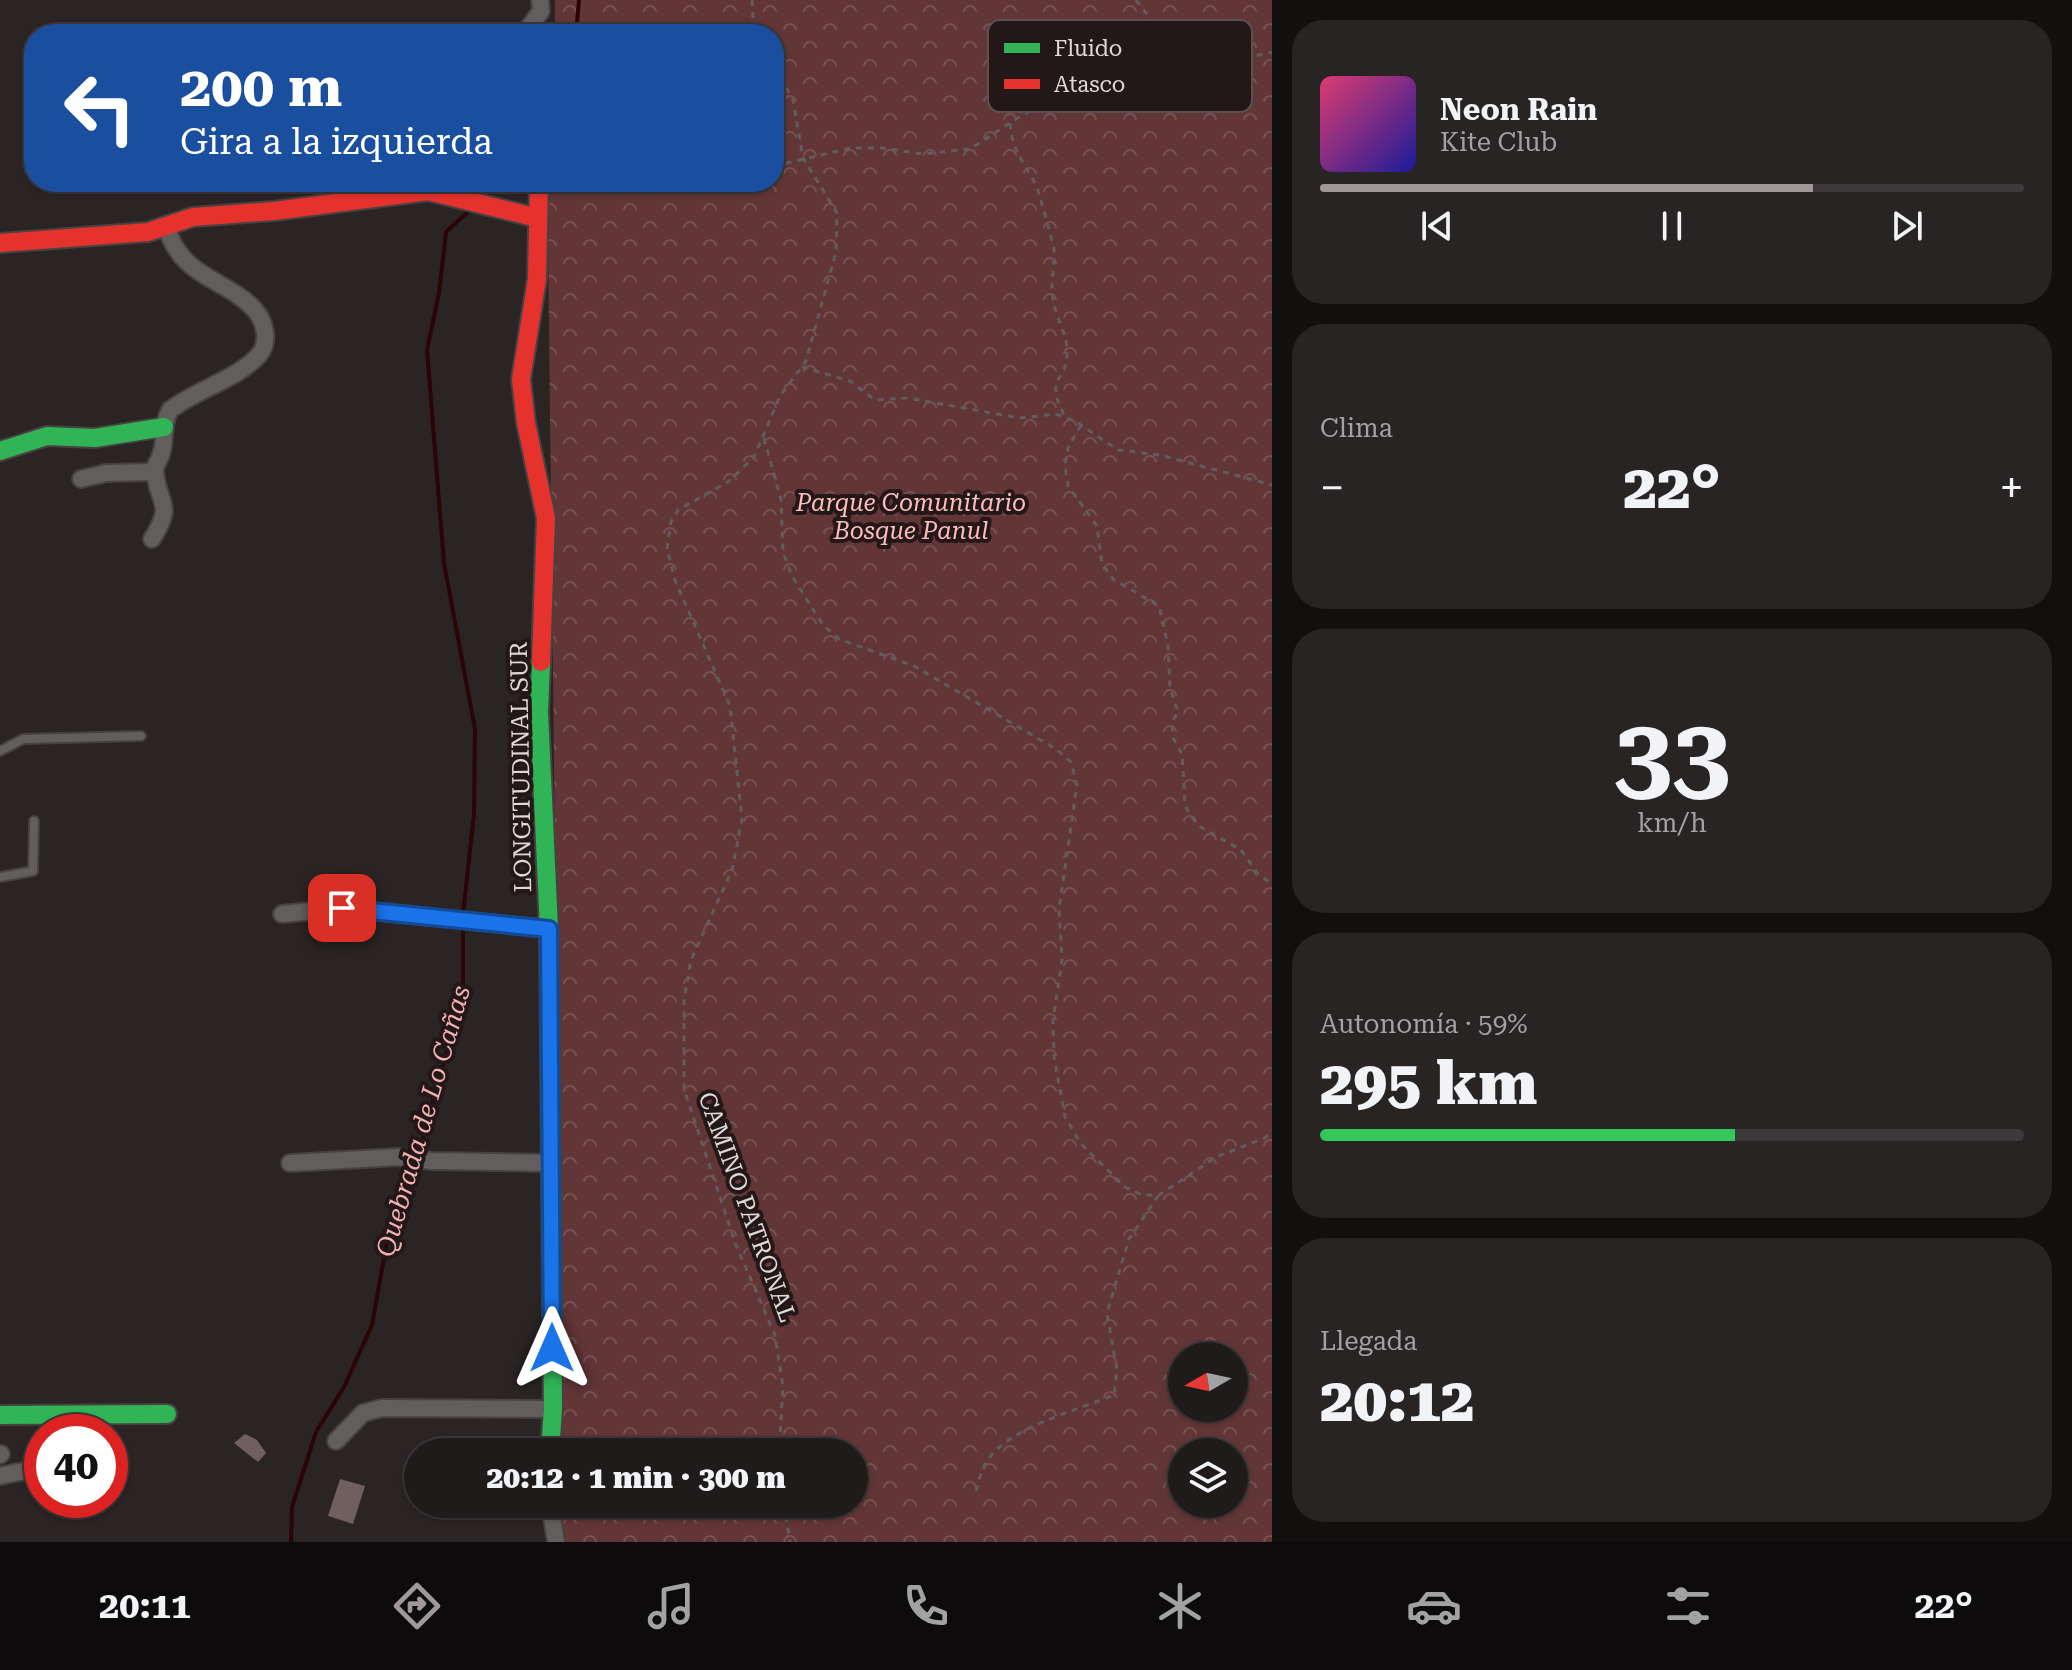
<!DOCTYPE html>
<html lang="es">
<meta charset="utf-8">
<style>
:root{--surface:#201b1b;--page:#282424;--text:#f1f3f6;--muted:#a2a1a3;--line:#3d393a;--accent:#a09898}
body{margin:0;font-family:"Roboto Serif",serif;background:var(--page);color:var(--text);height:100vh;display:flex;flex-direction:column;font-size:30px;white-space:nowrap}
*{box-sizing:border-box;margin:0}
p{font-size:26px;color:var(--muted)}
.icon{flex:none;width:44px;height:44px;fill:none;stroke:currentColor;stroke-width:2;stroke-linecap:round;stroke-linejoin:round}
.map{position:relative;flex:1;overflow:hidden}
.drawer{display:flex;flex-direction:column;gap:20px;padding:20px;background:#120f0f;width:800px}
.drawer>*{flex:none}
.guide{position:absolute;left:24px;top:24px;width:760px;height:168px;border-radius:32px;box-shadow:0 2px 6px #0004,0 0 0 2px var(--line);background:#1a4fa0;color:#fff;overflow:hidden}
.needle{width:52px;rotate:261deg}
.controls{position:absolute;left:1168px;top:1342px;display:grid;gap:16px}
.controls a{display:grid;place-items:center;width:80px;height:80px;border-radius:50%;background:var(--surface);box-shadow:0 2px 6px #0004,0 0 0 2px var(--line);font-size:40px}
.speed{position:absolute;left:24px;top:1414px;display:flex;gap:16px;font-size:40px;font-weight:700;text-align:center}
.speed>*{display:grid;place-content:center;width:104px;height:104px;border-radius:50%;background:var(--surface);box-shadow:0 2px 6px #0004,0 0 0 2px var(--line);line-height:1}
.speed .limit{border:12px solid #d22;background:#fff;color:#111}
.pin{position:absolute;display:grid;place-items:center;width:68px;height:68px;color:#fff;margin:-34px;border-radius:16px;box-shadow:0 4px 12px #0006}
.me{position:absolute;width:88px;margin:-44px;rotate:0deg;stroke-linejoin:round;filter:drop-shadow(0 0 6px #0008)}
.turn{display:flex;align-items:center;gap:28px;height:168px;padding:0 24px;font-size:36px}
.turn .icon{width:104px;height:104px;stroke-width:2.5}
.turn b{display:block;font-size:56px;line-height:68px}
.big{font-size:60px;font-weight:800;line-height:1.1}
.drawer .widget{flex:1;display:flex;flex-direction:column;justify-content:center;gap:12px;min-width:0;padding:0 28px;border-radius:32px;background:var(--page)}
.drawer .dial{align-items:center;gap:0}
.dial b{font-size:104px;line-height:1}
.song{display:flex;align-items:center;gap:24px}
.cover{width:96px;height:96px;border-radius:12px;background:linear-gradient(135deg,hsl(340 70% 55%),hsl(240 70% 35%))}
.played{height:8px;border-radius:4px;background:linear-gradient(90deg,var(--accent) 70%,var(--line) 70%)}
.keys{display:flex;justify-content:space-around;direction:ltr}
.heat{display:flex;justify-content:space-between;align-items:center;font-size:44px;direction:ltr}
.charge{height:12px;border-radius:6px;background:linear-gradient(90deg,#34c759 59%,var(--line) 0)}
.trip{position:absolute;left:404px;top:1438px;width:464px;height:80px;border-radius:40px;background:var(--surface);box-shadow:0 2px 6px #0004,0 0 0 2px var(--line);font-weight:800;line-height:80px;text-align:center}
.tabs{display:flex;height:128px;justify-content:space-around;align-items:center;background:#0d0b0b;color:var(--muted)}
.tabs .icon{width:56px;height:56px}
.tabs .current{color:var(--accent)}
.tabs b{font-size:36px;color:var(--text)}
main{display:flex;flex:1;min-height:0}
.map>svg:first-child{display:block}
.park{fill:url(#park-crowns);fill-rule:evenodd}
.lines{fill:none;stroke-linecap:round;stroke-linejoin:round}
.stream{stroke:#2c0307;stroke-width:4}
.building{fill:#715f5f}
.lane-casing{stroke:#474242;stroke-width:12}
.street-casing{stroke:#474242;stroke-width:20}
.fast-casing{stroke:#474242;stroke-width:22}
.jam-casing{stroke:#474242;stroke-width:22}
.path{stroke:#625d5d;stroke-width:3;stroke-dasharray:6 6;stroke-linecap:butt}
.lane{stroke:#625e5e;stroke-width:8}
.street{stroke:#625e5e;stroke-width:16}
.fast{stroke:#30b455;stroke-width:18}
.jam{stroke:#e5322d;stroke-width:18}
.route-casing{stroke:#114b97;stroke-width:20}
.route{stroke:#1a73e8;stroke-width:14}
.labels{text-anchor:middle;stroke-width:8;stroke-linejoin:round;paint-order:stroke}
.park-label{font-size:24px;font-style:italic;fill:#ffbcbd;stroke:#231718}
.street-label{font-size:24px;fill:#e0d7d7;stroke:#231718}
.water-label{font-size:26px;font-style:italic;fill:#f2b0b1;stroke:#231718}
.key{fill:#231718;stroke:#5c5151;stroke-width:2}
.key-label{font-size:22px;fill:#e0d7d7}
</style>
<main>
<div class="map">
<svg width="1272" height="1542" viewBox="0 0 1272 1542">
<defs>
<pattern id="park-crowns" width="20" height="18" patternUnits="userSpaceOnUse" patternTransform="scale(2)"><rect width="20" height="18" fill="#623537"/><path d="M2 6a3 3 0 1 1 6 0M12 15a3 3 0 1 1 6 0" fill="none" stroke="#785253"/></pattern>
</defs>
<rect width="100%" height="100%" fill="#2a2424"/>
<path class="park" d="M555,0H1272V1542H563L562,1504H854V1452H562L548,241L550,182H774V34H555ZM1182,1356H1234V1408H1182ZM1182,1452H1234V1504H1182Z"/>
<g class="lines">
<g class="stream">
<path d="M576,34L579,0"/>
<path d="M485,197L500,182"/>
<path d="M463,914L474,814L475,729L444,563L427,350L439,293L446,232L469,211"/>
<path d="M418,1156L463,993V923"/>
<path d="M291,1542L292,1507L316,1432L344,1387L372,1325L391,1219L409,1185L415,1164"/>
</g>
</g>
<g class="building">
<path d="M245,1434L257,1440L266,1453L258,1462L234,1443Z"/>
<path d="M340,1479L365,1486L353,1524L328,1516Z"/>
</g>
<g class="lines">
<defs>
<g id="lane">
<path d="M0,751L23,739L141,736"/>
<path d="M0,877L33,871L34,821"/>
</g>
<g id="street">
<path d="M524,34L541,11L540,0"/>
<path d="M81,479L106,473L155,472"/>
<path d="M152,539C177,500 155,504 155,467C170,443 159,430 170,410C197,389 236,380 259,355C270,342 265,322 255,310C227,279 181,278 167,228"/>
<path d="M282,914L342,908L549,929"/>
<path d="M290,1163L399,1157L432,1161L551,1163"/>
<path d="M336,1441L363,1413L382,1408L553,1409"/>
<path d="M0,1455L1,1454"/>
<path d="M0,1476L39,1468"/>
<path d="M550,1504L556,1542"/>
</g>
<g id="fast">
<path d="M0,451L47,436L95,438L164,427"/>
<path d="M541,662L539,712L549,929L553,1409L550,1452"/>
<path d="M0,1415L167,1414"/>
</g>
<g id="jam">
<path d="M539,182L537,279L521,379L526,423L546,518L541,662"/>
<path d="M0,243L148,232L193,217L274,211L428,191L538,218"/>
</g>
</defs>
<use href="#lane" class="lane-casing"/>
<use href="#street" class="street-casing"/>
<use href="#fast" class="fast-casing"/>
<use href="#jam" class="jam-casing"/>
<g class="path">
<path d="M752,0L754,34"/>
<path d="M1136,0L1156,26L1163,78"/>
<path d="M774,67L793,100L803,158L837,213L836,252L806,361L780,396L754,457L728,482L678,510L671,522L667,549L675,580L730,706L742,819L732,870L691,960L684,999V1089L736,1245L775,1335L783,1387L779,1452"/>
<path d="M1010,123C1012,150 1024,163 1036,185C1038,189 1054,246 1054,250C1055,267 1050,283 1053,300C1056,318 1068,334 1067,354C1067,384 1043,374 1065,417"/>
<path d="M774,166L851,148H882L923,154L970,149L1024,114L1070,94L1163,78L1272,52"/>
<path d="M673,182H682"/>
<path d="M802,367L850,381L875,400L908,398L1020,418L1055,414L1075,421L1118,450L1160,455L1272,485"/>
<path d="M1081,425L1068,448L1065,466L1068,486L1097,526L1102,564L1113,579L1159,606L1168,646L1170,688L1178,712L1173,720L1172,736L1182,754L1185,804L1189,814L1199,826L1241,850L1258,874L1272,884"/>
<path d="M764,438L781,500L783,552L792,576L823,625L839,639L914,666L1056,749L1071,762L1077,785L1059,909L1062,960L1053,1020L1054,1057L1065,1117L1081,1144L1125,1187L1140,1194L1158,1196L1216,1157L1265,1138L1272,1131"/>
<path d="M976,1491C979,1482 981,1469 987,1461C1009,1427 1078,1410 1114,1395L1117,1370L1107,1313L1129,1239L1158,1196"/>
<path d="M784,1504L790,1542"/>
</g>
<use href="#lane" class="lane"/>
<use href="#street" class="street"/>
<use href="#fast" class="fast"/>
<use href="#jam" class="jam"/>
</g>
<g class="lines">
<defs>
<path id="route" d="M342,908L549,929L552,1348"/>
</defs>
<use href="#route" class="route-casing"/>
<use href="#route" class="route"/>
</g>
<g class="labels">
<g class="park-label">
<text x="911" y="511">Parque Comunitario<tspan x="911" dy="28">Bosque Panul</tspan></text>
</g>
<g class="street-label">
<text transform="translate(521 767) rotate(-91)" y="8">LONGITUDINAL SUR</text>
<text transform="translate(747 1207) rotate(70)" y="8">CAMINO PATRONAL</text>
</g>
<g class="water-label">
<text transform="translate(423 1121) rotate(-74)" y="9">Quebrada de Lo Cañas</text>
</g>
</g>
<rect x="988" y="20" width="264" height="92" rx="12" class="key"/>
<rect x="1004" y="43" width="36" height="10" fill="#30b455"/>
<rect x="1004" y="79" width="36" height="10" fill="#e5322d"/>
<g class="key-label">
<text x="1054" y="56">Fluido</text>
<text x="1054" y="92">Atasco</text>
</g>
</svg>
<div class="controls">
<a><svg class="needle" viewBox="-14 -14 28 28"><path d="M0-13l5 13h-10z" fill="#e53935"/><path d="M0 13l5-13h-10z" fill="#a2a1a3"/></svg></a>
<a><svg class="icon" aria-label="layers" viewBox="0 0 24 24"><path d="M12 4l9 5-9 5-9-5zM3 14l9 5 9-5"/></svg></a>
</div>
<div class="speed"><div class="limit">40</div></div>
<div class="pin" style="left:342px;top:908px;background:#d93025"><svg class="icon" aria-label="arrive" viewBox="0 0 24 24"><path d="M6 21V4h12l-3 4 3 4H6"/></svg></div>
<svg class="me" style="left:552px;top:1348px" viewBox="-20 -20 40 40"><path d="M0-17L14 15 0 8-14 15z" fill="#1a73e8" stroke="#fff" stroke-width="4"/></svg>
<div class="trip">20:12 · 1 min · 300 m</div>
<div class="guide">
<div class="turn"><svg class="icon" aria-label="left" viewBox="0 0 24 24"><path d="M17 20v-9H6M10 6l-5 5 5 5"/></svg><div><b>200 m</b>Gira a la izquierda</div></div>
</div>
</div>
<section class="drawer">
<div class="widget">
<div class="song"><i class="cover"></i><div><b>Neon Rain</b><p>Kite Club</p></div></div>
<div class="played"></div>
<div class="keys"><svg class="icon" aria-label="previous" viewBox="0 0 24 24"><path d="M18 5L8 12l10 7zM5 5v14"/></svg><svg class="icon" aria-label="pause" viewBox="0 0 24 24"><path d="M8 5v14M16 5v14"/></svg><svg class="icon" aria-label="next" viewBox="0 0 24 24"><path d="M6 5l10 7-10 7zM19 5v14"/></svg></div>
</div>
<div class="widget"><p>Clima</p>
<div class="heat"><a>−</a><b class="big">22°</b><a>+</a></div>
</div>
<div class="widget dial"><b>33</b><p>km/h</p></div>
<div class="widget"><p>Autonomía · 59%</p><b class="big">295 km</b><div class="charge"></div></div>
<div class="widget"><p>Llegada</p><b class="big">20:12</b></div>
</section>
</main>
<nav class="tabs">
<b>20:11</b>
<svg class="icon current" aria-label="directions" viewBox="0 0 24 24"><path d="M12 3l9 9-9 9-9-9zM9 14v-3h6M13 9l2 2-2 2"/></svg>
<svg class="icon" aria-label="music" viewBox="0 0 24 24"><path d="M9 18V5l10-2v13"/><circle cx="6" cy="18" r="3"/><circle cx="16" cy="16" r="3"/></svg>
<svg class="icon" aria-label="phone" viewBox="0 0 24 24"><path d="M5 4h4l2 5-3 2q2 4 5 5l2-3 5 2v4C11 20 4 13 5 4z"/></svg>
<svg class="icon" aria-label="climate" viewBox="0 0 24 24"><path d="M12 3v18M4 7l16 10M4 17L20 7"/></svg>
<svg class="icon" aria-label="car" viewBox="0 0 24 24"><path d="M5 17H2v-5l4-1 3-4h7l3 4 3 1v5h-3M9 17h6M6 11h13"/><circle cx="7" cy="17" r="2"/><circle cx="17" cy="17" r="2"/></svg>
<svg class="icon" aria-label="filters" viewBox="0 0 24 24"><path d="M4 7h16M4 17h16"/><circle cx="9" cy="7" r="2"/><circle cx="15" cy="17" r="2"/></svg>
<b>22°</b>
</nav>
